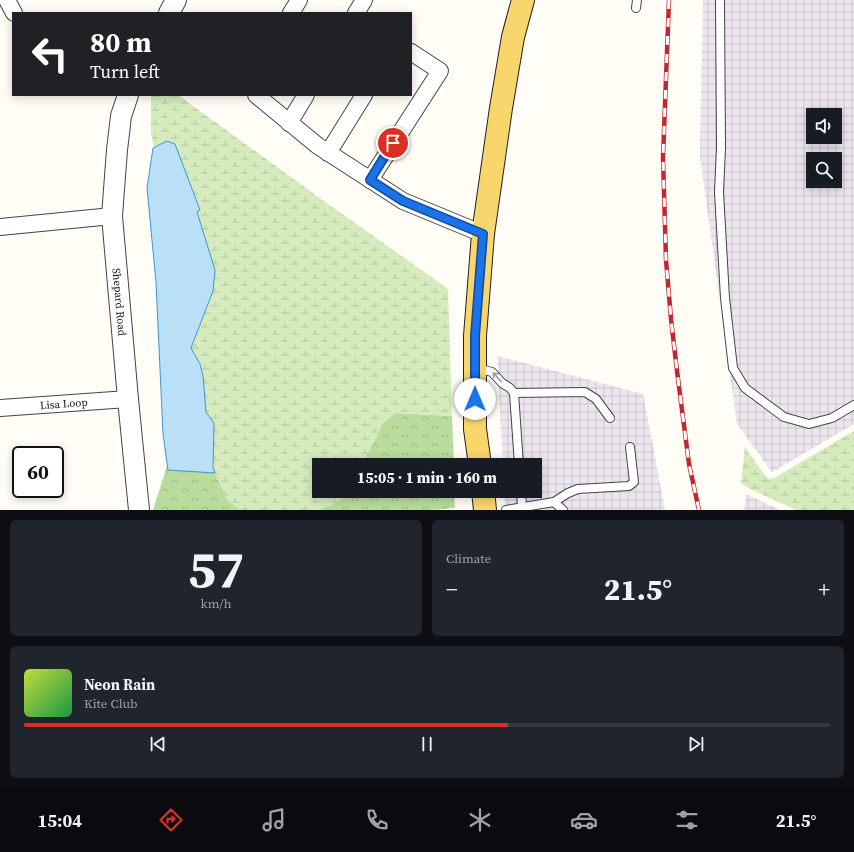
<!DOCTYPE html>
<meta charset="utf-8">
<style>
:root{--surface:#171b24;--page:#20242c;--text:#f1f3f6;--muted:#9ea1a6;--line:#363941;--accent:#d93025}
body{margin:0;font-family:"Source Serif 4",serif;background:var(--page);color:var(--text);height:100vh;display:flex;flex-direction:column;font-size:15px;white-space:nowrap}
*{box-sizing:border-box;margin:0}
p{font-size:13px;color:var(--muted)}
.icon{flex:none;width:22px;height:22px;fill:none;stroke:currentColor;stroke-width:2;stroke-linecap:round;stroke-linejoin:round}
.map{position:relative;height:510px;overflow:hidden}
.side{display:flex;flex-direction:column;gap:10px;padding:10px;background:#0d0f14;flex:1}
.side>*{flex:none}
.hud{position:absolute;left:12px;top:12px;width:400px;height:84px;border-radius:0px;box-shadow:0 2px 10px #0003;background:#202124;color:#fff;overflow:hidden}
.controls{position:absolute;left:806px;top:108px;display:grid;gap:8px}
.controls a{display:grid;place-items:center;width:36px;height:36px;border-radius:0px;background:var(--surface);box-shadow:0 2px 10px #0003;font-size:20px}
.speed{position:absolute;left:12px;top:446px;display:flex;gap:8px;font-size:20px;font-weight:700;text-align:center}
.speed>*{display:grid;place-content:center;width:52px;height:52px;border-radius:50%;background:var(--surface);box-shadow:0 2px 10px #0003;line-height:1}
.speed .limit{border:2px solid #111;border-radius:6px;background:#fff;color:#111}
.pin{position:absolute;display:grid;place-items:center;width:34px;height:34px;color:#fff;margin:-17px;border:2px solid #fff;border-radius:50%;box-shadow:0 1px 4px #0007}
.me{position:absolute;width:44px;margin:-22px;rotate:0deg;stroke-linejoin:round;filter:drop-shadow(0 0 3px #0008)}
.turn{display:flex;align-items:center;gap:14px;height:84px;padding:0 12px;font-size:18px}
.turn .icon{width:52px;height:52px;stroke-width:2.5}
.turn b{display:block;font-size:28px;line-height:34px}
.big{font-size:30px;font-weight:800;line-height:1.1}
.side .card{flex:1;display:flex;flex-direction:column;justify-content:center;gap:6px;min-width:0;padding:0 14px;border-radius:6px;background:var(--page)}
.side .dial{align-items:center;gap:0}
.dial b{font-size:52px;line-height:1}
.song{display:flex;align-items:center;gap:12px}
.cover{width:48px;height:48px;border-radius:6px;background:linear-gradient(135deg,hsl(70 70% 55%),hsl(140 70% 35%))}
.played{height:4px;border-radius:2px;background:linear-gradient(90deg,var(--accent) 60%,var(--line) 60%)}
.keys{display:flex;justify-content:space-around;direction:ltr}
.heat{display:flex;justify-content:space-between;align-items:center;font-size:22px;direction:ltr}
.side .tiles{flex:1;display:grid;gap:10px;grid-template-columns:1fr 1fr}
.card:last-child{grid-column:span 2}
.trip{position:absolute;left:312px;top:458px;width:230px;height:40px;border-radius:0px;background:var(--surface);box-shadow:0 2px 10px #0003;font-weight:800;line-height:40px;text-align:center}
.dock{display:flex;height:64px;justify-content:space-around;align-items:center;background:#090b0e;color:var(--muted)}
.dock .icon{width:28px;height:28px}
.dock .active{color:var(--accent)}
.dock b{font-size:18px;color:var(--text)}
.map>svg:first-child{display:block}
.industrial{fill:url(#industrial-grid);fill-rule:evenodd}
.forest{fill:url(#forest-crowns)}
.wetland{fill:url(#wetland-marsh)}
.water{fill:#b9e0f7;stroke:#3f96cf}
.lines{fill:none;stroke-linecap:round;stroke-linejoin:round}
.service-casing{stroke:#444;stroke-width:10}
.minor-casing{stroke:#444;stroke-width:18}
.tertiary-casing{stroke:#444;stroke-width:22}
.primary-casing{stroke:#222;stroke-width:24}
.service{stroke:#fff;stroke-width:8}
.minor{stroke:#fff;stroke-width:16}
.tertiary{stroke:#fff;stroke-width:20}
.primary{stroke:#f9d66b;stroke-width:22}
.rail-casing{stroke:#c4262e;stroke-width:4.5}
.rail{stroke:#fff;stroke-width:3;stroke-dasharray:9;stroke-linecap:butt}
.oneway{stroke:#a0a0a0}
.route-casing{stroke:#114b97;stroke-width:10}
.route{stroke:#1a73e8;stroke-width:7}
.labels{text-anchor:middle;stroke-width:4;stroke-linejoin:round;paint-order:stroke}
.street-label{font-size:11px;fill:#111;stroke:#fff}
</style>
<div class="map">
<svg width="854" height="510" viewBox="0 0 854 510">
<defs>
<pattern id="industrial-grid" width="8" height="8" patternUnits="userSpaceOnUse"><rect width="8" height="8" fill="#eee6ef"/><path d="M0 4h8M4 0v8" fill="none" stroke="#cbc4cc"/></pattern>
<pattern id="forest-crowns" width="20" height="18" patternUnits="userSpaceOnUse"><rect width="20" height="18" fill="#b9dc9c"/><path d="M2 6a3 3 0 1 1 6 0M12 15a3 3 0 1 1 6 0" fill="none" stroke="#9ebc85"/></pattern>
<pattern id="wetland-marsh" width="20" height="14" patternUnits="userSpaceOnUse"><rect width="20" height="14" fill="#d5ebbd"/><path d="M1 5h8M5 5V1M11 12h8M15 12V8" fill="none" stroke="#b6c8a1"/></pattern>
</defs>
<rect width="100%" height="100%" fill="#fffdf5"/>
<g class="industrial">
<path d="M703,0H854V424L772,472L737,424L700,157ZM813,115H835V137H813ZM813,159H835V181H813Z"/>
<path d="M497,356L643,394L665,510H505L504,491H535V465H503Z"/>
<path d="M746,494L780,510H744Z"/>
</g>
<g class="forest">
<path d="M395,413L452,416L454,465H362L383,423Z"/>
<path d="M167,466L168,470L215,473L228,501L241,510H153Z"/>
<path d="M347,491H454L455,508L434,510H322L340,500Z"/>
</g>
<g class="wetland">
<path d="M151,95H178L321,199L448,289L452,416L395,413L383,423L362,465H319V491H347L340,500L322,510H241L228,501L213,468L214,423L206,412L203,376L200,364L191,348L213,291L204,237L196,211L200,210L167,141L154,148L151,133Z"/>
<path d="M854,431V510H796L748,488L741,483L745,447L766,477L770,479L774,478Z"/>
</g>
<path class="water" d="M167,141L175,144L200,210L197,212L215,270L213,291L191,348L200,364L203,376L206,412L214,423L213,468L215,473L168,470L163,434L156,282L147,188L153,148Z"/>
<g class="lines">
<defs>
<g id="service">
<path d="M720,0L721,148L719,192L725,298L733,368L745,388L784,417L809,424L832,418L854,405"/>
<path d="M636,8L637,0"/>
<path d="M476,368L492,372L502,383L510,388L514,393L519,465"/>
<path d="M514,393L585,392L596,399L610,418"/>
<path d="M521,491L522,507"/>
<path d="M554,502L568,493L578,489L629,486L634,482L630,447"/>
<path d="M506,510L554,502L563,510"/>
</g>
<g id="minor">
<path d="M7,0L14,13"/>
<path d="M291,13L299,0"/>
<path d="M356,13L364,0"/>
<path d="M256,95L318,146L403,201L483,234"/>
<path d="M289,123L306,95"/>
<path d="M328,153L364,95"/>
<path d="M370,180L440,71L411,52"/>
<path d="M0,227L112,216"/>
<path id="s1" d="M0,408L128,399"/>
</g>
<g id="tertiary">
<path d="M169,13L176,0"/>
<path id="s2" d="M128,95L121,116L117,150L112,216L128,399L139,510"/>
</g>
<g id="primary">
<path d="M480,465L475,429V336L483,234L501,108L513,37L523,0"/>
<path d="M483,491L485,510"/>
</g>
</defs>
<use href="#service" class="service-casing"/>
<use href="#minor" class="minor-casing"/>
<use href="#tertiary" class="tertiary-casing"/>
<use href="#primary" class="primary-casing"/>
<use href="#service" class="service"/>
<use href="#minor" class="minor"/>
<use href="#tertiary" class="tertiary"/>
<use href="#primary" class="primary"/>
<defs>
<path id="rail" d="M669,0L663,157L666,260L671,319L677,371L689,464L699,510"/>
</defs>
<use href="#rail" class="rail-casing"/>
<use href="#rail" class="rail"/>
</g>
<defs><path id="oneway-shaft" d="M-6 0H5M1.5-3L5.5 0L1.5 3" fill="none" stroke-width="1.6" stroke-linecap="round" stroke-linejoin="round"/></defs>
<use class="oneway" href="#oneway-shaft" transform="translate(497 377) rotate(-133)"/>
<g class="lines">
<defs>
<path id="route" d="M393,143L370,180L403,201L483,234L475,336V399"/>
</defs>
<use href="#route" class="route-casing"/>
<use href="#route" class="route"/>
</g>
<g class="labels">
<g class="street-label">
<text dy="4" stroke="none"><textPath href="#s2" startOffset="209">Shepard Road</textPath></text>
<text dy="4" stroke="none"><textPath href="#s1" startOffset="64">Lisa Loop</textPath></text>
</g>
</g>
</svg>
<div class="controls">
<a><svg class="icon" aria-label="sound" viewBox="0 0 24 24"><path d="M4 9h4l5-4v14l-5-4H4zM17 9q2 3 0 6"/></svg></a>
<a><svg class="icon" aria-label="search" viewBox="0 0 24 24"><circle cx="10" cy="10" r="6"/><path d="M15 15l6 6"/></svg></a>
</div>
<div class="speed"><div class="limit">60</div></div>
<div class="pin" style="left:393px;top:143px;background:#d93025"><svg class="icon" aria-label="arrive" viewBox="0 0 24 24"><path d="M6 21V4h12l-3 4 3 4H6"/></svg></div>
<svg class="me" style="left:475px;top:399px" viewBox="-20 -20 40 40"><circle r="19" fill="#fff"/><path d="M0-13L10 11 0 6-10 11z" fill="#1a73e8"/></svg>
<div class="trip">15:05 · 1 min · 160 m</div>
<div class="hud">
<div class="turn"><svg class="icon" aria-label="left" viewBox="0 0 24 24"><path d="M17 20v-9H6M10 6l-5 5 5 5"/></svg><div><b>80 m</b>Turn left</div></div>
</div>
</div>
<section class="side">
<div class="tiles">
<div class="card dial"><b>57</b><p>km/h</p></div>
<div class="card"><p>Climate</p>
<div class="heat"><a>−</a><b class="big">21.5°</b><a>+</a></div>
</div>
<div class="card">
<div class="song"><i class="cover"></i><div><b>Neon Rain</b><p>Kite Club</p></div></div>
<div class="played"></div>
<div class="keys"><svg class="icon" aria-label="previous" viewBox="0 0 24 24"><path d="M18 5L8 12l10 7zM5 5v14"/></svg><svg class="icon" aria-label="pause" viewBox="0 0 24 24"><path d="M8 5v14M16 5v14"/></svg><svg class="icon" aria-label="next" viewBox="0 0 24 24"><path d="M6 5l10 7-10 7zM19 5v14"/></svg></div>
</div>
</div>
</section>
<nav class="dock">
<b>15:04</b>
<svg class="icon active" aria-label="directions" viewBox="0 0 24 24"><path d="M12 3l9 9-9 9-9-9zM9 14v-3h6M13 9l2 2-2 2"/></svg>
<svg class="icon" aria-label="music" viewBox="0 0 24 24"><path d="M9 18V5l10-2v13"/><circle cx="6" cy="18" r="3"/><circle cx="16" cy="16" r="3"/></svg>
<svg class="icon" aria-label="phone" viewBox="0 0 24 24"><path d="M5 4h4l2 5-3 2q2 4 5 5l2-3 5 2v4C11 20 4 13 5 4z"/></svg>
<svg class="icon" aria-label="climate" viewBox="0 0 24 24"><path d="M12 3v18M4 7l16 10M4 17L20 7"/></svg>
<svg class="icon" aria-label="car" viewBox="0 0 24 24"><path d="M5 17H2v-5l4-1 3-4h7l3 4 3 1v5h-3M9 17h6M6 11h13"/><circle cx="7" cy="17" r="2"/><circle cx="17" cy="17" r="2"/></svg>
<svg class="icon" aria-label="filters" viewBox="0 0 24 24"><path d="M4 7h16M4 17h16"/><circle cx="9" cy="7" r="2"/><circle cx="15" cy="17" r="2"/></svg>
<b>21.5°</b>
</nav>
